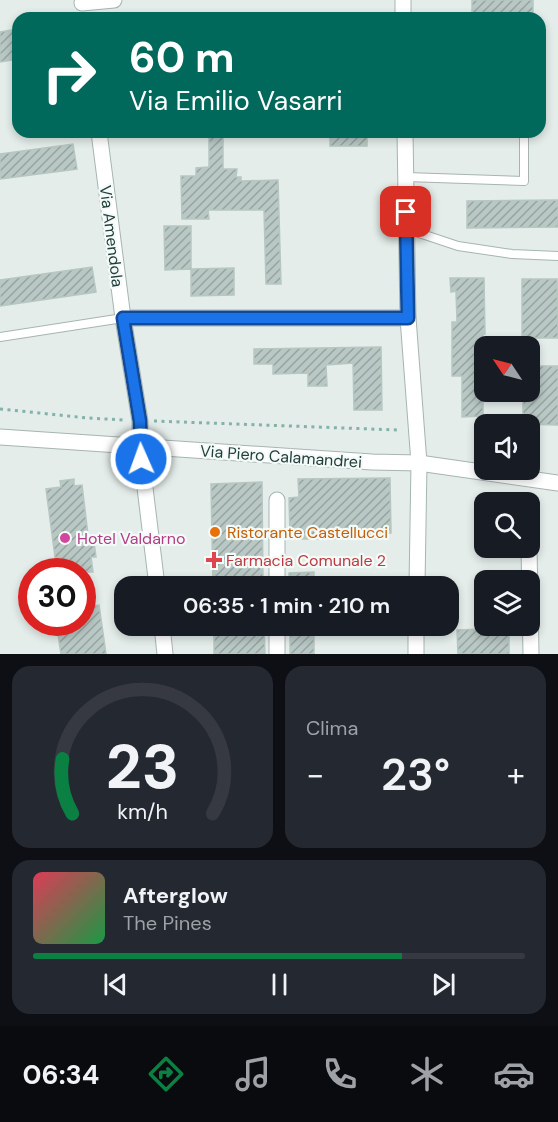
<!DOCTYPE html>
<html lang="it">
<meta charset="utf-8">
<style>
:root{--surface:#171b24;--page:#242831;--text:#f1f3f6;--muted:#9ea1a6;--line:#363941;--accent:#0b8043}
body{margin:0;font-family:"DM Sans",sans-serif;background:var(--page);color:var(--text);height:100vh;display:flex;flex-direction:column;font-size:22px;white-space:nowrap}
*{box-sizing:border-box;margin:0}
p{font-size:20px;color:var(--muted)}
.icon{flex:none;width:33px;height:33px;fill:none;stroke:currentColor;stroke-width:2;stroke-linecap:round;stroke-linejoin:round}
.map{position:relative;height:654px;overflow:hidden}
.sheet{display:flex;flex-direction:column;gap:12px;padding:12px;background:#0d0f14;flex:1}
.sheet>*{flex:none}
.hud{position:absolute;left:12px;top:12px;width:534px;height:126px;border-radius:18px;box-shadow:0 3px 9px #0003;background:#00695c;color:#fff;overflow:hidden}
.needle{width:39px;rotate:305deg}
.fabs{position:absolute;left:474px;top:336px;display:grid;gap:12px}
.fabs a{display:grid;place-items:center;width:66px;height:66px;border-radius:12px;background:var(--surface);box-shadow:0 3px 9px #0003;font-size:30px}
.speed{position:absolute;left:18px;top:558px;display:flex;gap:12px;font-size:30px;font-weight:700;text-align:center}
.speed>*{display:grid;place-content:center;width:78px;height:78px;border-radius:50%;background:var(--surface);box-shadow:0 3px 9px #0003;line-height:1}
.speed .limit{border:9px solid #d22;background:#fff;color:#111}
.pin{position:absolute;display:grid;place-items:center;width:51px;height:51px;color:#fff;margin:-26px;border-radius:12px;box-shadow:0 3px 9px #0006}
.me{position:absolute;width:66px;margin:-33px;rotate:358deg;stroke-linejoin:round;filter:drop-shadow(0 0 4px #0008)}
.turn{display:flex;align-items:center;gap:21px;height:126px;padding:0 18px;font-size:27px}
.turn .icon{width:78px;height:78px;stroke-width:2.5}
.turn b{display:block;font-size:42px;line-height:51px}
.big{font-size:45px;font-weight:600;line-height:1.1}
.sheet .widget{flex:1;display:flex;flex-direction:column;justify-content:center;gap:9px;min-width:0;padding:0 21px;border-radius:18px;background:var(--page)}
.sheet .dial{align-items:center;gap:0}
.dial svg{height:156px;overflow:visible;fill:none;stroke:var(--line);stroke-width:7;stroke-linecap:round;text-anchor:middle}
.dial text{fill:var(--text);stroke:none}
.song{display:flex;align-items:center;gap:18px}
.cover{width:72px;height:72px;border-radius:9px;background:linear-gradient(135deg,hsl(350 70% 55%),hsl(140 70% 35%))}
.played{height:6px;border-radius:3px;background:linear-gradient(90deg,var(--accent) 75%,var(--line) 75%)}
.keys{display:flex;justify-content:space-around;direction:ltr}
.heat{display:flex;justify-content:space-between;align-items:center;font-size:33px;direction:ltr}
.sheet .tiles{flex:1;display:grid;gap:12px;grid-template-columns:1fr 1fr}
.widget:last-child{grid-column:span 2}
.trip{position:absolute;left:114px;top:576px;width:345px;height:60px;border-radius:18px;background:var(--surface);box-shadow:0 3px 9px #0003;font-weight:600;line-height:60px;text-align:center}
.tab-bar{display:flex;height:96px;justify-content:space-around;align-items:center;background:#090b0e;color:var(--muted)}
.tab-bar .icon{width:42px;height:42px}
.tab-bar .selected{color:var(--accent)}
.tab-bar b{font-size:27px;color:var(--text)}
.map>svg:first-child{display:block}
.building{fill:url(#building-hatch);stroke:#b6c7c2;stroke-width:1.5}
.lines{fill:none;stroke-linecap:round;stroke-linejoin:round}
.service-casing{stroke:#a6b5b2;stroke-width:10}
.minor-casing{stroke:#a6b5b2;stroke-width:17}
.path{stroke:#84b1a9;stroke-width:3;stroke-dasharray:3 4.5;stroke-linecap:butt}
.service{stroke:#fff;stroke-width:8}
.minor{stroke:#fff;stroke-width:15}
.route-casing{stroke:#114b97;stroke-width:15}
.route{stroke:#1a73e8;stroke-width:10}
.food-dot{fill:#e8710a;stroke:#f4faf8;stroke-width:2}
.hotel-dot{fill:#d1479c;stroke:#f4faf8;stroke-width:2}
.health-dot{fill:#e0444e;stroke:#f4faf8;stroke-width:2}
.labels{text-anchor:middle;stroke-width:4.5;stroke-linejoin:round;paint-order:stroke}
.street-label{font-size:16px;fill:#233f3c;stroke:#f4faf8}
.food-label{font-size:16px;fill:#c56008;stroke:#f4faf8;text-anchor:start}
.hotel-label{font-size:16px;fill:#b23c85;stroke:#f4faf8;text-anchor:start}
.health-label{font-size:16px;fill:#be3a42;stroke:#f4faf8;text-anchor:start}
</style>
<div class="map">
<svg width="558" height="654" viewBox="0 0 558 654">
<defs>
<pattern id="building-hatch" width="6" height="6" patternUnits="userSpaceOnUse" patternTransform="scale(1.5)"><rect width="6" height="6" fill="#b9c8c4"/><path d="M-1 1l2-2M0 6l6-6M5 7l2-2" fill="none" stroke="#96a4a0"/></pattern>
</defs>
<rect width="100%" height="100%" fill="#e4edea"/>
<g class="building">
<rect x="472" y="0" width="61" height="18"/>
<path d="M18,29V59L0,62V32Z"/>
<path d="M209,132H223V169H237L236,177H241V181L278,180L281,284H266L264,210H208L209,219H182L181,176H196V168L209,167Z"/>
<rect x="330" y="132" width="37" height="14"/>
<path d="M73,144L77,169L0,179V154Z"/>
<path d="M558,200V227L467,228V201Z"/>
<path d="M164,226H191V269L234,268V295L191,296V269L165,270Z"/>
<path d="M92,267L96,292L0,306V280Z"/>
<path d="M450,278H484L485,334H483V416L462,417V376H452V322H457L456,291L451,292Z"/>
<path d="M522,279H557L558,338H522Z"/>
<path d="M381,347L382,410H354L353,363L326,365L327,386H308V373L273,374V364H254V349Z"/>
<path d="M530,366H558V425L523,424V392H530Z"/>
<path d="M390,478L391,533H379L378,538L299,539V535H290L289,498L299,497L298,479Z"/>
<path d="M74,479V486L82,485L89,543L94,542L96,557H91L93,572H57L46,489L61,487L60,481Z"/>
<path d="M262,482L263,586H213L211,484Z"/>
<path d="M314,572V586H289V573Z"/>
<path d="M99,605L106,654H61L56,622H82V608Z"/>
<path d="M214,626H264L265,654H214Z"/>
<rect x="290" y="626" width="24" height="28"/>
<path d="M509,628V654H458L457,630Z"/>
</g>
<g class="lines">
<defs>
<g id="service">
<path d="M406,177L524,181V132"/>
<path d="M407,229L458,246L512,254L558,256"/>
<path d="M0,337L123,318"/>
</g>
<g id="minor">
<path d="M403,0V18"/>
<path d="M82,3L114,0"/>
<path d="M99,132L123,318L140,421V447L157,586"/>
<path d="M405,132L408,318L419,463L417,586"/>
<path d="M123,318H408"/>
<path d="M0,437L372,462L419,463L558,483"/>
<path d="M529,548L531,654"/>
<path d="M277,586V500"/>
<path d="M162,626L165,654"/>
<path d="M277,654V626"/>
<path d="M416,654V626"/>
</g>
</defs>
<use href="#service" class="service-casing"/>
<use href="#minor" class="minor-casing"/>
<g class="path">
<path d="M0,409L88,418L124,420"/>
<path d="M154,421L398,430"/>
</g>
<use href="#service" class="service"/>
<use href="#minor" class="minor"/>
</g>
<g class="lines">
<defs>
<path id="route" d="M141,459L140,421L123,318H408L406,212"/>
</defs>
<use href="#route" class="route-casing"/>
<use href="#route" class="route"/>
</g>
<circle class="food-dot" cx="215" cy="532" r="6"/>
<circle class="hotel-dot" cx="65" cy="538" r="6"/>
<path class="health-dot" d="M211 551h6v6h6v6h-6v6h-6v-6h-6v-6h6z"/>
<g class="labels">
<g class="street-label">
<text transform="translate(112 236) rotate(83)" y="6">Via Amendola</text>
<text transform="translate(281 456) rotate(4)" y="6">Via Piero Calamandrei</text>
</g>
<g class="food-label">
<text x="227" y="538">Ristorante Castellucci</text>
</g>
<g class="hotel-label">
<text x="77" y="544">Hotel Valdarno</text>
</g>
<g class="health-label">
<text x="226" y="566">Farmacia Comunale 2</text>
</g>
</g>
</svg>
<div class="fabs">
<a><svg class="needle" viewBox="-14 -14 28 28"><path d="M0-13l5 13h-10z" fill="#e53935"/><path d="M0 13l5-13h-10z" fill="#9ea1a6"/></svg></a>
<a><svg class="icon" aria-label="sound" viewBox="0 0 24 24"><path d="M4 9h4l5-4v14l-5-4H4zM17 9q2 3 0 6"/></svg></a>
<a><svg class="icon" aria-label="search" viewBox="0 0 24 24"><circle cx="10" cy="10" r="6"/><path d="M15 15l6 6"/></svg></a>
<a><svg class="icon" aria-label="layers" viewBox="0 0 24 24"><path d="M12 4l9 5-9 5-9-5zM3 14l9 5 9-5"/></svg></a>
</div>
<div class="speed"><div class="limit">30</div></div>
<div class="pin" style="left:406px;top:212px;background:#d93025"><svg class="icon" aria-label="arrive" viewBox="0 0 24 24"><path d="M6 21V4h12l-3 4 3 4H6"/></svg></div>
<svg class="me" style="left:141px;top:459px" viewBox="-20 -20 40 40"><circle r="17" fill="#1a73e8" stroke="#fff" stroke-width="3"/><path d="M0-11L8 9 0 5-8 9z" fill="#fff"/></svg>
<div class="trip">06:35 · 1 min · 210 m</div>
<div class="hud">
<div class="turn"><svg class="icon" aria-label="right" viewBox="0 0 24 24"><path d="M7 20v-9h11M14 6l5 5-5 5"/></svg><div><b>60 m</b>Via Emilio Vasarri</div></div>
</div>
</div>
<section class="sheet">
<div class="tiles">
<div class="widget dial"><svg viewBox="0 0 100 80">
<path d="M14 69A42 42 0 1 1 86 69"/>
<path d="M14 69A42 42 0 0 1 9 41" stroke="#0b8043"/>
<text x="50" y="56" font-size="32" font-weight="700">23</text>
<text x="50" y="72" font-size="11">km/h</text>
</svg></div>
<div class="widget"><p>Clima</p>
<div class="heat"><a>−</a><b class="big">23°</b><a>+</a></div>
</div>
<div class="widget">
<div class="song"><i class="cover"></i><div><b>Afterglow</b><p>The Pines</p></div></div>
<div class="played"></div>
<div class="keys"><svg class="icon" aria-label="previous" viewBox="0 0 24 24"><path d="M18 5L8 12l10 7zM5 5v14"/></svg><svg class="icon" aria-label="pause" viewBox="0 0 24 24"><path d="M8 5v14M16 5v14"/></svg><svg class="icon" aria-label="next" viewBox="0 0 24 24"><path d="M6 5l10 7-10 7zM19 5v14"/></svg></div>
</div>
</div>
</section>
<nav class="tab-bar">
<b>06:34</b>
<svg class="icon selected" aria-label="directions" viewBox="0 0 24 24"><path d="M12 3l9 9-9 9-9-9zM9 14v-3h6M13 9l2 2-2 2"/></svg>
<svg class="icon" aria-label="music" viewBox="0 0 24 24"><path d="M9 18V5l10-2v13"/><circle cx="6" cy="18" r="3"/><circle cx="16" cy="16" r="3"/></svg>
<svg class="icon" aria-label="phone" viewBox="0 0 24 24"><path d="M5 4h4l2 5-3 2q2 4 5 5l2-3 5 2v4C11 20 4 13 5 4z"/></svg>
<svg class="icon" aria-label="climate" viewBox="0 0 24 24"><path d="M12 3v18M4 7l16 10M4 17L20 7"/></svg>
<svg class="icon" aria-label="car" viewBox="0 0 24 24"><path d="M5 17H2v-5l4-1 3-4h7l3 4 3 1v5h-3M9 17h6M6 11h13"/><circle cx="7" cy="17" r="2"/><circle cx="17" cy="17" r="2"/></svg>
</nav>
